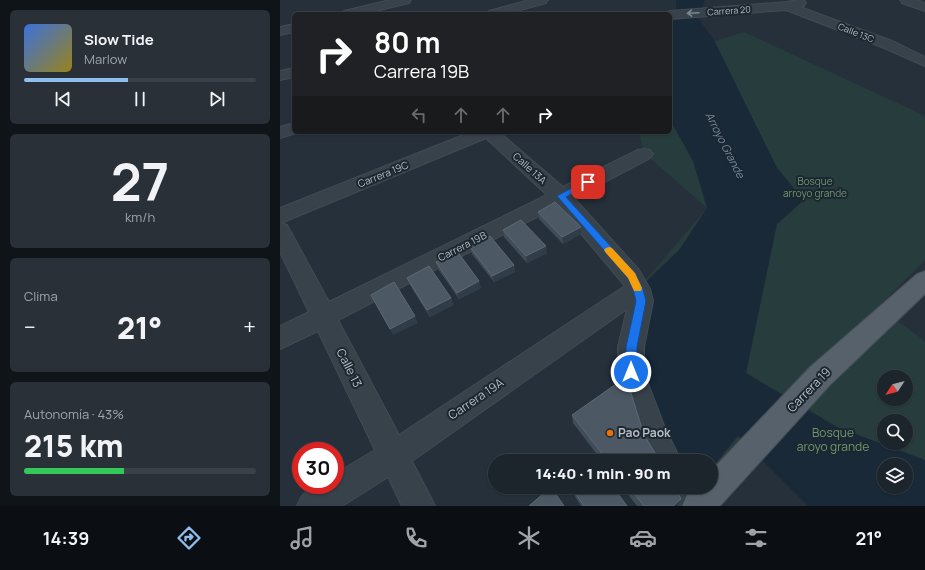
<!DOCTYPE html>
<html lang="es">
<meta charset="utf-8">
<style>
:root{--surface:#1c242c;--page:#293038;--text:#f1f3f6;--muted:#a0a4a9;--line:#3a4148;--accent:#8fbff0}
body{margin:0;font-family:Manrope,sans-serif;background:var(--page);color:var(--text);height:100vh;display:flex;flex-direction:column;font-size:15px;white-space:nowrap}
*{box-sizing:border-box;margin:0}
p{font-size:13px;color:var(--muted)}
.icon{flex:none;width:22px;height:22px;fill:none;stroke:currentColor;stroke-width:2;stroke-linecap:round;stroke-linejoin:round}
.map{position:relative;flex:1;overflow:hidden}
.sheet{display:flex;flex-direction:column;gap:10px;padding:10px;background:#0f1418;width:280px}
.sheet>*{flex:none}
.top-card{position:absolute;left:12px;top:12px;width:380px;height:122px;border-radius:6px;box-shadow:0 1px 3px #0004,0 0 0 1px var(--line);background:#202124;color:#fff;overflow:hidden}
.needle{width:26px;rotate:234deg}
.controls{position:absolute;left:597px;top:370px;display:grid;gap:8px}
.controls a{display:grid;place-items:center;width:36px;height:36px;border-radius:50%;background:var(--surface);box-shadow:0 1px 3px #0004,0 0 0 1px var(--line);font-size:20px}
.speed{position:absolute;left:12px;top:442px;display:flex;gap:8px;font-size:20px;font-weight:700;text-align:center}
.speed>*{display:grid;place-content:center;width:52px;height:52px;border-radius:50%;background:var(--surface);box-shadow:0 1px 3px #0004,0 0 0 1px var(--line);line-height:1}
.speed .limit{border:6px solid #d22;background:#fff;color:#111}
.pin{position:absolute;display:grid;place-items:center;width:34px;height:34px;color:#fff;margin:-17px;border-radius:8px;box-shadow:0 2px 6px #0006}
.me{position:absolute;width:44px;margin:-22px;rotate:0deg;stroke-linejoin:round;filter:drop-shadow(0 0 3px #0008)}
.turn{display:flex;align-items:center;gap:14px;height:84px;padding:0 16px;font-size:18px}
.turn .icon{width:52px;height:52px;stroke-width:2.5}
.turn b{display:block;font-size:28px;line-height:34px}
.lanes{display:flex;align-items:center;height:38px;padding:0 16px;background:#0003;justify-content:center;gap:20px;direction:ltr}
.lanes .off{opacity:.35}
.big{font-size:30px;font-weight:800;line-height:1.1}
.sheet .tile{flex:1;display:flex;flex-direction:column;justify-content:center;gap:6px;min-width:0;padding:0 14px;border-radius:6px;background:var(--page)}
.sheet .dial{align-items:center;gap:0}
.dial b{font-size:52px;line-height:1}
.song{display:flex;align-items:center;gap:12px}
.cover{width:48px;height:48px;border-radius:6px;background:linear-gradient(135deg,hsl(220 70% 55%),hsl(50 70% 35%))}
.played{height:4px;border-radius:2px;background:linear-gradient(90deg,var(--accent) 45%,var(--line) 45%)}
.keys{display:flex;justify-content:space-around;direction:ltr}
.heat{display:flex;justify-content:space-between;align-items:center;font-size:22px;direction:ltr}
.charge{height:6px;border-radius:3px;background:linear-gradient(90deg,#34c759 43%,var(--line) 0)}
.trip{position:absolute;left:208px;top:454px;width:230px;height:40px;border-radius:20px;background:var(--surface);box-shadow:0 1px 3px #0004,0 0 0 1px var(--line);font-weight:800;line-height:40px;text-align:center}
.menu{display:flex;height:64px;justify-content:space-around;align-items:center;background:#0b0e12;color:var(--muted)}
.menu .icon{width:28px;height:28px}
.menu .active{color:var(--accent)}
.menu b{font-size:18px;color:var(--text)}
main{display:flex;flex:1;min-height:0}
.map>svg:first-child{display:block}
.green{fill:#273c3c;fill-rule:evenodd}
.water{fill:#192938;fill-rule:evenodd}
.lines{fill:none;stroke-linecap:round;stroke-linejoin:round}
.minor-casing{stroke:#414b54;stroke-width:2}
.major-casing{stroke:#414b54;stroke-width:2}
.minor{fill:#38424b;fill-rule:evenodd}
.major{fill:#56616b;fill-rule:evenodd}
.wall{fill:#404d58}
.shaded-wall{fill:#303d48}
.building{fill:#4c5964;stroke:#5c6973}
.oneway{stroke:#7c868f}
.route{fill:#1a73e8;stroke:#114b97}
.slow{fill:#f59e0b}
.food-dot{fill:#e8710a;stroke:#1d2730;stroke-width:1.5}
.labels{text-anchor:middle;stroke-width:4;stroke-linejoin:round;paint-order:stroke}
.far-street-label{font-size:9px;fill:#b4bdc6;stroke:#1d2730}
.street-label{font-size:10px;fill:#b4bdc6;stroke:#1d2730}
.park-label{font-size:10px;fill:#6d9672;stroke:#1d2730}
.water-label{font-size:11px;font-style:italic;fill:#6f8ba3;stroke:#1d2730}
.near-street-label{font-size:12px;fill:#b4bdc6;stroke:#1d2730}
.near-poi-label{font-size:12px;font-weight:bold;fill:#b4bdc6;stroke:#1d2730;text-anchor:start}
.near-park-label{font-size:12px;fill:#6d9672;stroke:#1d2730}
</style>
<main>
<section class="sheet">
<div class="tile">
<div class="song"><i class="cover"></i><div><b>Slow Tide</b><p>Marlow</p></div></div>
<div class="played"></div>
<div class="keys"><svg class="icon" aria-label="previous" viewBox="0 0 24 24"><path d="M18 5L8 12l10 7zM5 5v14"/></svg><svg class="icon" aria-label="pause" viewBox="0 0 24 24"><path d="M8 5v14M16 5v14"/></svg><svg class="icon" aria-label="next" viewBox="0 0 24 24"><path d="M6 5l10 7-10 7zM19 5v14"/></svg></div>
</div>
<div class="tile dial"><b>27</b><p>km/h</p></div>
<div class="tile"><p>Clima</p>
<div class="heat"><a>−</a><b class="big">21°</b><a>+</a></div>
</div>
<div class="tile"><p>Autonomía · 43%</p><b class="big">215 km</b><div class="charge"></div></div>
</section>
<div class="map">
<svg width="645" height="506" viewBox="0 0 645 506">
<rect width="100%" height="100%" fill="#25303b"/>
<g class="green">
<path d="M464,32L645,116V260L431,474V461L358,289L427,208L364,153L359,132H390V55Z"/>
<path d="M608,314L645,341V506L481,440ZM604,377H626V399H604ZM604,421H626V443H604ZM604,465H626V487H604Z"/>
</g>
<path class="water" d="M396,0H425L418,18L434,40L497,168L524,200L497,224L466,373L557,427L645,460V506H528L458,436L431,469V461H386L351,347L358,289L399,250L427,208L413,161L390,120V25L396,16ZM604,465H626V487H604Z"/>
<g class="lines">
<defs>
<g id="minor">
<path d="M110,0H131L129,3L83,14H62L64,11Z"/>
<path d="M249,0H268L266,3L226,14H207L209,11Z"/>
<path d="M517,0H524L526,3L524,6L520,7L612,41L645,57V66L602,47L506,10L390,19V14H384L390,11L507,2Z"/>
<path d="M620,0H637L645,3V11L622,3Z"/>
<path d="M14,24V32L0,35V27Z"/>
<path d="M14,68V77L0,80V71Z"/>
<path d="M14,123V132H19L0,138V127Z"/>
<path d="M191,132H219L283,187L358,150L364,149L370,150L373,154L370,158L294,198L359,270L370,289L373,301L364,347V373L385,428L401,461H370L358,435L338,373V347L347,309L132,461L155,506H122L108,477L62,506H17C25,486 35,485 55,485V474L95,450L38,331L0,349V326L29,312L0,252V208ZM206,138L267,195L49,302L7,225L1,223ZM278,206L345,286L119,435L58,320Z"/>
<path d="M384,487H417L426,506H393Z"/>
</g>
<path id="major" d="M645,271V294L550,385L440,506H402L407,495L414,487H431V471L530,367L637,274Z"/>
</defs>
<use href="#minor" class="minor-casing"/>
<use href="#major" class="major-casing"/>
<use href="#minor" class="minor"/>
<use href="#major" class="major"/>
</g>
<g class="wall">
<path d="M258,212L301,234L283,244L259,219Z"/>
<path d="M223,230L267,253L247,263L224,237Z"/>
<path d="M190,247L235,272L214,282L192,254Z"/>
<path d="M156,262L201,288L179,299L158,269Z"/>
<path d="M127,278L171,298L173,305L150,317L130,285Z"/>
<path d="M292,415L364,435L380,461H322L293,423Z"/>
<path d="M289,487H333L347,506H301Z"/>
<path d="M342,487H395L401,499L398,506H357Z"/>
</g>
<g class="shaded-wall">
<path d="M301,227V234L283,244L282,237Z"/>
<path d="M266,246L267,253L247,263L246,256Z"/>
<path d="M234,265L235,272L214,282L212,276Z"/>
<path d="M199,281L201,288L179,299L177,293Z"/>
<path d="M171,298L173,305L150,317L147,310Z"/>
<path d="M135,316L138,323L113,335L110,329Z"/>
<path d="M401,499L398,506H393Z"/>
</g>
<g class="building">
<path d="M275,202L301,227L282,237L258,212Z"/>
<path d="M241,220L266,246L246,256L223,230Z"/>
<path d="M210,236L234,265L212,276L190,247Z"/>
<path d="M177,251L199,281L177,293L156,262Z"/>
<path d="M149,266L171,298L147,310L127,278Z"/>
<path d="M114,282L135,316L110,329L91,295Z"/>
<path d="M346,377L364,435L380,461H328L292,415Z"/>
<path d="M309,455L314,461H302Z"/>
<path d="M271,487L284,506H249Z"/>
<path d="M291,487H333L347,506H304Z"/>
<path d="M349,487H395L401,499L393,506H364Z"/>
</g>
<defs><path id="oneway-shaft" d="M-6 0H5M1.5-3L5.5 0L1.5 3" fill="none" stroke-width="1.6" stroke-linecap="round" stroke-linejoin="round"/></defs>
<use class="oneway" href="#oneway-shaft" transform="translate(413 13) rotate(177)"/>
<path class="route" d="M308,179L311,180V184L286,197L355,273L363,289L366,301L357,347V372L355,376L351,377L347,376L346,372V347L356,301L353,289L348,278L277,196Z"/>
<path class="slow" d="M329,247L332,248L355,273L362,288L361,291H354L348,278L326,253L324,250L326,248Z"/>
<circle class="food-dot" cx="330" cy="433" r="4"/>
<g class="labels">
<g class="far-street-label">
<text transform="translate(449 11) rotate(-4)" y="3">Carrera 20</text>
<text transform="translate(576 33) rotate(21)" y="3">Calle 13C</text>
</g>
<g class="street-label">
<text transform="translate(250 168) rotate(42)" y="4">Calle 13A</text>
<text transform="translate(103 174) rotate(-22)" y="4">Carrera 19C</text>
<text transform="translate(182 246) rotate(-27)" y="4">Carrera 19B</text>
</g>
<g class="park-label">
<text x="535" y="185">Bosque<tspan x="535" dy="12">arroyo grande</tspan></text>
</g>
<g class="water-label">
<text transform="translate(445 145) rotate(63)" y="4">Arroyo Grande</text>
</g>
<g class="near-street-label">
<text transform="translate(69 368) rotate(63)" y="4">Calle 13</text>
<text transform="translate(529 390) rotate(-46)" y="4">Carrera 19</text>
<text transform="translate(196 399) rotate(-34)" y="4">Carrera 19A</text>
</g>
<g class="near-poi-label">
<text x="338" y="437">Pao Paok</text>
</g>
<g class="near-park-label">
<text x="553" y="437">Bosque<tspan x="553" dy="14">aroyo grande</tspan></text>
</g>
</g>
</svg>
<div class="controls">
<a><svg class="needle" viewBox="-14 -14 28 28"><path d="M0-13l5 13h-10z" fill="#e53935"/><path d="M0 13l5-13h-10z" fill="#a0a4a9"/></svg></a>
<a><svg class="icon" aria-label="search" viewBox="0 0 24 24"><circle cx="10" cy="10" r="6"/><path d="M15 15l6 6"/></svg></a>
<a><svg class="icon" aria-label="layers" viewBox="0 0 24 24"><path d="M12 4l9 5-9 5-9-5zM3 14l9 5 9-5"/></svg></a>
</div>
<div class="speed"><div class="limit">30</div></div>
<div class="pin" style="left:308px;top:182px;background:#d93025"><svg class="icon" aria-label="arrive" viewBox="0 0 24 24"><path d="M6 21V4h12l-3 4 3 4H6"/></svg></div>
<svg class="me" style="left:351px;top:372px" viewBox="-20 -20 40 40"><circle r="17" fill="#1a73e8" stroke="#fff" stroke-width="3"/><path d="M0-11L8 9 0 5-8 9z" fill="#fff"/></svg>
<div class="trip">14:40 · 1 min · 90 m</div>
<div class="top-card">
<div class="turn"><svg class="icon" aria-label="right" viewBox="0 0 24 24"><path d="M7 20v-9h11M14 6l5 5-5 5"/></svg><div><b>80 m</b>Carrera 19B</div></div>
<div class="lanes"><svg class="icon off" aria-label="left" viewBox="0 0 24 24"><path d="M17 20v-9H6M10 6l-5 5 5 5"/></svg><svg class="icon off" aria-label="ahead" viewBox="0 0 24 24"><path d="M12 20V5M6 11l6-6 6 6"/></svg><svg class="icon off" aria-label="ahead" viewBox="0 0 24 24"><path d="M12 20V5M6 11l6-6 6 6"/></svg><svg class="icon" aria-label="right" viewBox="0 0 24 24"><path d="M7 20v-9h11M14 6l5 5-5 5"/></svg></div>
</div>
</div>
</main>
<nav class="menu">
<b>14:39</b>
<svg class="icon active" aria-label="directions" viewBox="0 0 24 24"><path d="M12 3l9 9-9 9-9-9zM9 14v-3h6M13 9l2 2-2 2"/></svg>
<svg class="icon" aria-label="music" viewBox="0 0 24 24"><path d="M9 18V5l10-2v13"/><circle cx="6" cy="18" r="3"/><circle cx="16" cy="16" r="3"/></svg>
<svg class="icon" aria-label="phone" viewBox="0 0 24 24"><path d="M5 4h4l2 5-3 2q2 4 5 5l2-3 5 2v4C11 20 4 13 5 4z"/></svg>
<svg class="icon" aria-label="climate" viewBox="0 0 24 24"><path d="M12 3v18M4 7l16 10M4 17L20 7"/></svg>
<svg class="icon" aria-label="car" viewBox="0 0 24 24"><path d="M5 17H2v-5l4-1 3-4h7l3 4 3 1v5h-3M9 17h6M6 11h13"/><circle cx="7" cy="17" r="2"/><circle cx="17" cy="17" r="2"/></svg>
<svg class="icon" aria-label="filters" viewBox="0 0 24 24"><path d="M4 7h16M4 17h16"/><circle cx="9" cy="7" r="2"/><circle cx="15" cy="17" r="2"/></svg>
<b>21°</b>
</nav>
